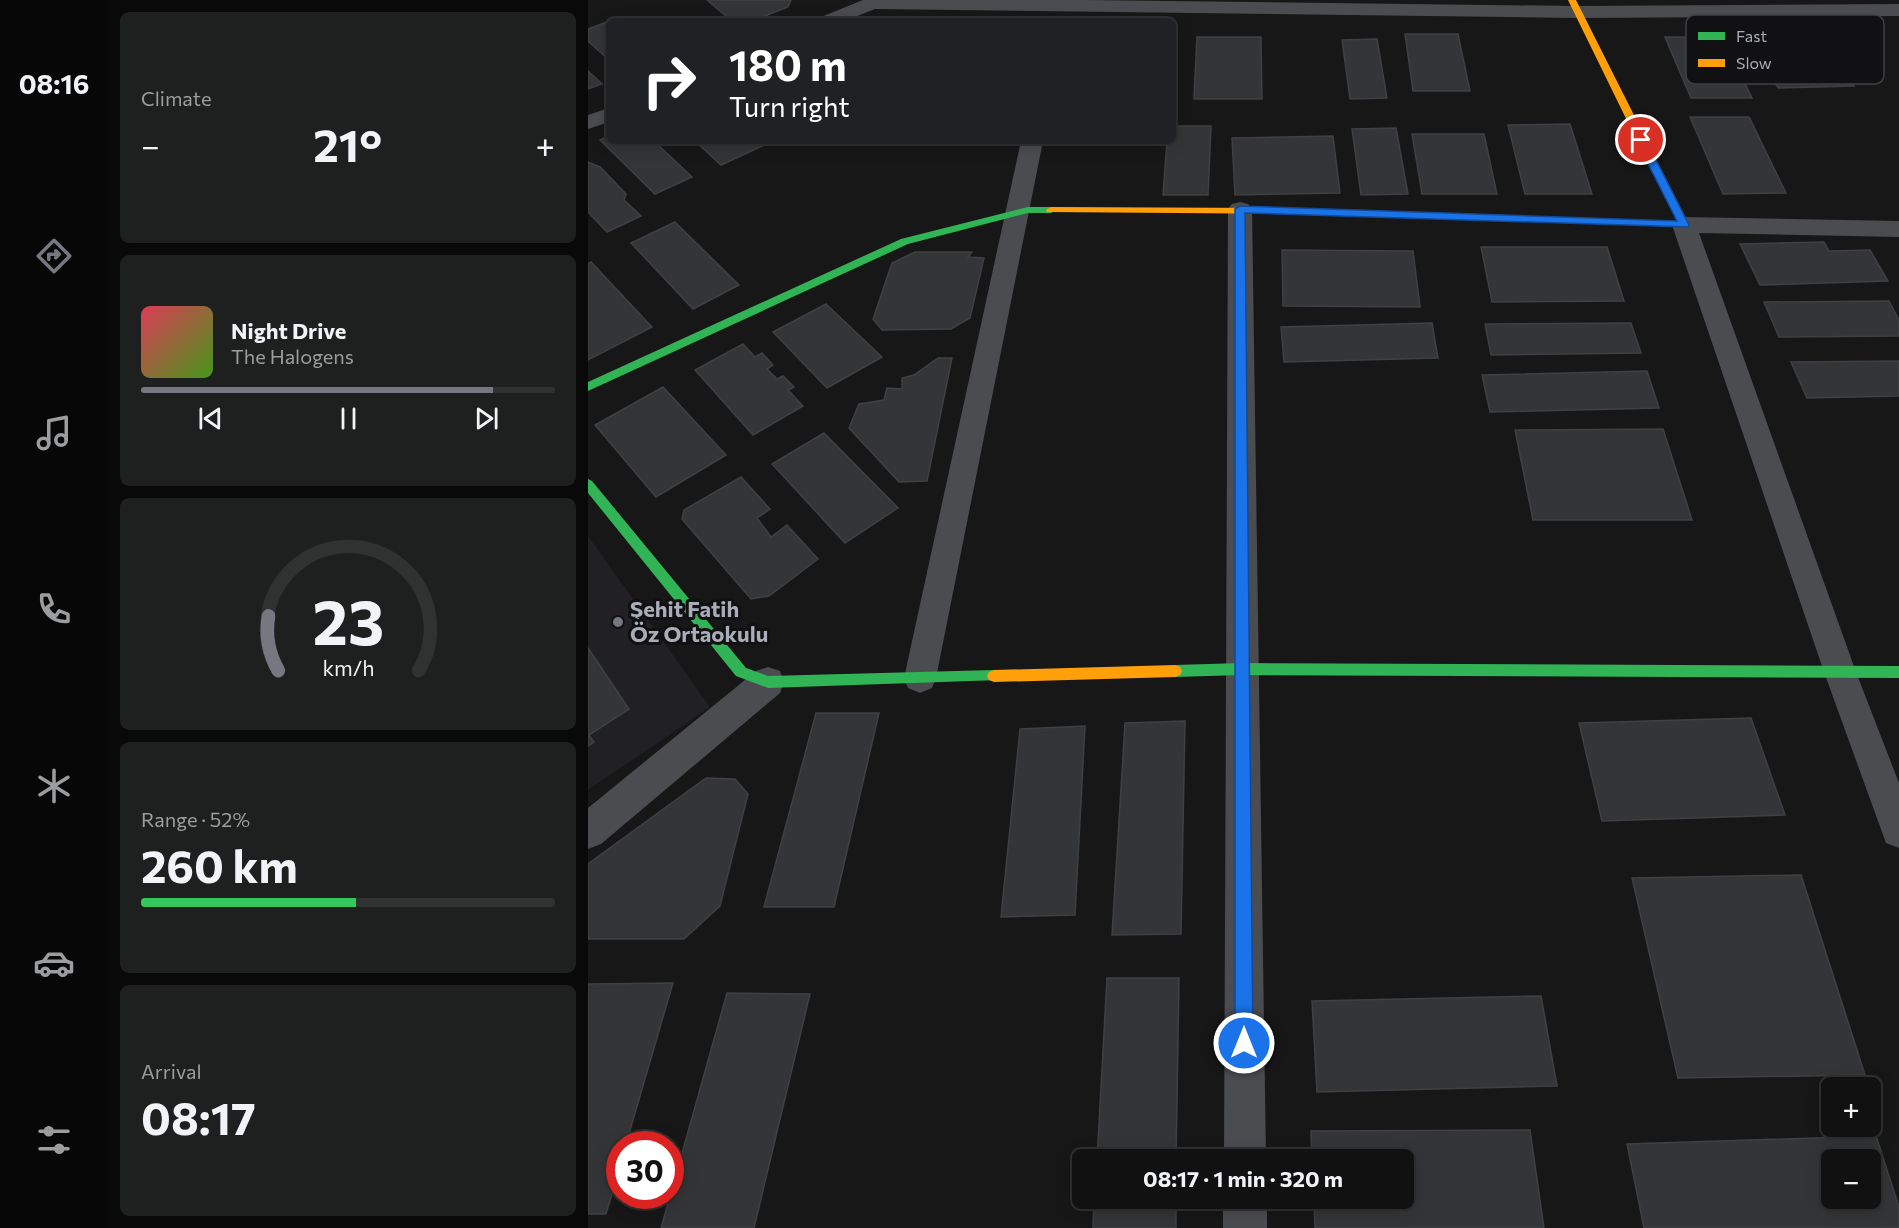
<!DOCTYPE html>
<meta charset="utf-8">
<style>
:root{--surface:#111;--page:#1e1f1f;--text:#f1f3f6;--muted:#9c9d9f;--line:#303131;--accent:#757880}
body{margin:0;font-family:Commissioner,sans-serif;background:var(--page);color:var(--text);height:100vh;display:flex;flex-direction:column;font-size:22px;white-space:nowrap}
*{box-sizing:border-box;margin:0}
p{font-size:20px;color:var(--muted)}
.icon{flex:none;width:33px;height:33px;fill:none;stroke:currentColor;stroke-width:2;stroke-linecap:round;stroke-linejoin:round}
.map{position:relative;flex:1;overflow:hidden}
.details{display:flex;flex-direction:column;gap:12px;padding:12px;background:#090909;width:480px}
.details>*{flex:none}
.banner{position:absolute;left:18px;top:18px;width:570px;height:126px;border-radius:9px;box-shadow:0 3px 15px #0003,0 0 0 2px var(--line);background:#202124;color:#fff;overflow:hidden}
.fabs{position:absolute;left:1233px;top:1077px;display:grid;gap:12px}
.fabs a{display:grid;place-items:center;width:60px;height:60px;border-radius:9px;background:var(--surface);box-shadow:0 3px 15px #0003,0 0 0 2px var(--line);font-size:30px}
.speed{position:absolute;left:18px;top:1131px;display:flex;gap:12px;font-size:30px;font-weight:700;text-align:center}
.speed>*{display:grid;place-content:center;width:78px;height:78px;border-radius:50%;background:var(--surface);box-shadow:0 3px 15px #0003,0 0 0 2px var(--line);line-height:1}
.speed .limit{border:9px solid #d22;background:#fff;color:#111}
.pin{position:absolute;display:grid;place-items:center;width:51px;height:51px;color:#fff;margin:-26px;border:3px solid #fff;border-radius:50%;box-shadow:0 2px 6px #0007}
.me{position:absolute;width:66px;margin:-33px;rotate:0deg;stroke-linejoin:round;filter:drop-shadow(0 0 4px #0008)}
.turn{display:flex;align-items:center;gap:21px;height:126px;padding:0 24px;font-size:27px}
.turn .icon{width:78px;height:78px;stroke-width:2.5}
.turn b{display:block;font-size:42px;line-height:51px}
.big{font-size:45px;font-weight:700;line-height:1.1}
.details .card{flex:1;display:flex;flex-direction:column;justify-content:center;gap:9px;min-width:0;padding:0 21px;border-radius:9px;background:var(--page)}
.details .dial{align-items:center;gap:0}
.dial svg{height:156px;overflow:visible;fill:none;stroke:var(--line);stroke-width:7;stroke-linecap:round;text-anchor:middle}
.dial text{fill:var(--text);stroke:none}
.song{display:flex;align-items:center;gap:18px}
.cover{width:72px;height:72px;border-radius:9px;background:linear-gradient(135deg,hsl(350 70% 55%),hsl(100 70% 35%))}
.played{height:6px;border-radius:3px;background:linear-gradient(90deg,var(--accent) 85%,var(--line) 85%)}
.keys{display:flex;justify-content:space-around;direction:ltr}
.heat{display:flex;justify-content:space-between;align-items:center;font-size:33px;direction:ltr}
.charge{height:9px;border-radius:4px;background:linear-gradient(90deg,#34c759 52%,var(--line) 0)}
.trip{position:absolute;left:484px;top:1149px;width:342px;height:60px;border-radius:9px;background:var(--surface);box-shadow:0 3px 15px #0003,0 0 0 2px var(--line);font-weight:700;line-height:60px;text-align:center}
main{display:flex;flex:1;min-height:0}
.tab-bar{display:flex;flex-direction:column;width:108px;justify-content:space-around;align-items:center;background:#070707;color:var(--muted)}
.tab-bar .icon{width:42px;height:42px}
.tab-bar .selected{color:var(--accent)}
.tab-bar b{font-size:27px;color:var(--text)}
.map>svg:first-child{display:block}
.built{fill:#212124}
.building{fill:#343537;stroke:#3f4043;stroke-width:1.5;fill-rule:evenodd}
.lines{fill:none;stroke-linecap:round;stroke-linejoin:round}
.street{fill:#4b4c50;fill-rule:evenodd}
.fast{fill:#30b455;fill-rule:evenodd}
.slow{fill:#ff9f0a;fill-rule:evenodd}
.route{fill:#1a73e8;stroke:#114b97;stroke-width:1.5}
.poi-dot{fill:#757880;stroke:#111113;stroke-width:2}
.labels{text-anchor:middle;stroke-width:6;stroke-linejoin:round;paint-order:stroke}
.poi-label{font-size:22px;font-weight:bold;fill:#a8adb8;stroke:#111113;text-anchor:start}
.key{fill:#111113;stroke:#3e4045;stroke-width:1.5}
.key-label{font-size:16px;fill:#a8adb8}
</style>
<main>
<nav class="tab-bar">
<b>08:16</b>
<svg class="icon selected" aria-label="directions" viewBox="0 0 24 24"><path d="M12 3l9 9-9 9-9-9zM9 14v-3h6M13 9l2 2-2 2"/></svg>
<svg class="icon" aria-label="music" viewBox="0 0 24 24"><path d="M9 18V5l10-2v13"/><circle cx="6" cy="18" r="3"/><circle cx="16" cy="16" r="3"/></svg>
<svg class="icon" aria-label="phone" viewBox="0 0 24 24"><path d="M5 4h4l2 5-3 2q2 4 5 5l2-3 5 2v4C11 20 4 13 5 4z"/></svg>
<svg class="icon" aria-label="climate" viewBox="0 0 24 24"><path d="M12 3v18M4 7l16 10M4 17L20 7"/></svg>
<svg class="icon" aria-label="car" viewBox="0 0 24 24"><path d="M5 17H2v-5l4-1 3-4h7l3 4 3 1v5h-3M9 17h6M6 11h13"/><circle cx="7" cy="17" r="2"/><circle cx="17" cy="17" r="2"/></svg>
<svg class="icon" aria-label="filters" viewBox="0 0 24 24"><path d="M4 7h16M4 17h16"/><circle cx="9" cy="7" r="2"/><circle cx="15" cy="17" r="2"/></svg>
</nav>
<section class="details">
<div class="card"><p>Climate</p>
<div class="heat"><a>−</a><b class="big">21°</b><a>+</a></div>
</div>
<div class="card">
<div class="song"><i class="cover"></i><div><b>Night Drive</b><p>The Halogens</p></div></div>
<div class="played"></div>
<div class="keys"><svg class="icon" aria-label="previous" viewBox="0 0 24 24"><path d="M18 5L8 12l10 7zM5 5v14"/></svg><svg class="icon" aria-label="pause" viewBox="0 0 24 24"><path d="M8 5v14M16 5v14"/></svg><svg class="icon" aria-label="next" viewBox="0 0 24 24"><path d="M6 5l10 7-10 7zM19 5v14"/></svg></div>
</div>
<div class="card dial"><svg viewBox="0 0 100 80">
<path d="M14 69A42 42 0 1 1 86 69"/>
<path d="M14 69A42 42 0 0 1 9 41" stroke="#757880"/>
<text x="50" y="56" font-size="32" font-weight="700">23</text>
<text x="50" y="72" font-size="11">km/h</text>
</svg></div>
<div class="card"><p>Range · 52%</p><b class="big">260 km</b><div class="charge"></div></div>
<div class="card"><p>Arrival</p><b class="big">08:17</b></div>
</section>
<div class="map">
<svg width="1311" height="1228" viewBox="0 0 1311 1228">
<rect width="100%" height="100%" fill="#171717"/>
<path class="built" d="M0,536L122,707L0,790Z"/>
<g class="building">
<path d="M119,0H203L200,7L164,21H144Z"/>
<path d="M29,18L33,21H21V60L0,41V29Z"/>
<path d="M817,34H870L882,91H825Z"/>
<path d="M1233,35L1266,86L1190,88L1160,36Z"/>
<path d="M609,37H673L674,99H606Z"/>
<path d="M1077,37H1135L1164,98H1103Z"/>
<path d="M789,39L799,98L762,99L754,40Z"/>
<path d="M0,71L14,84L0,89Z"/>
<path d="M1102,117H1161L1198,193L1135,194Z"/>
<path d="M982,124L1004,194H937L920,125Z"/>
<path d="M585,126H623L620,195H575L579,141H585Z"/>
<path d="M808,128L820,194L773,195L764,129Z"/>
<path d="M824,134H896L909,194H834Z"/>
<path d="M21,136V141H66L104,177L67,194L12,140Z"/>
<path d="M745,136L752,193L647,195L644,138Z"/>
<path d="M107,141H185L133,165Z"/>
<path d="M0,162L12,167L38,194L36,200L53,216L19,232L0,212Z"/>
<path d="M87,222L151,285L105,309L43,243Z"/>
<path d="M1236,242L1241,251L1282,250L1300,281L1172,285L1152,244Z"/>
<path d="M893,247H1019L1036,301L904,302Z"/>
<path d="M694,250L825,251L832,307L695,306Z"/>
<path d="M327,252H384L380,257L396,258L382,318L363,329L294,330L285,319L304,263Z"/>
<path d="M3,262L64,327L0,360V264Z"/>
<path d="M1301,301L1311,320V336L1191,337L1176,302Z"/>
<path d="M238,304L294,357L239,388L185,332Z"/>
<path d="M844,323L850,358L696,362L693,327Z"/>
<path d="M1043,323L1053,353L903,355L897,324Z"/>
<path d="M155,344L167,357L174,353L185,365L179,369L189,379L195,376L206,387L200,390L215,406L165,435L107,370Z"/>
<path d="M350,358H364L339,481L311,482L261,428L271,404L296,400L299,388L314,389V378L326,375Z"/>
<path d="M1311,361V396L1219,398L1203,362Z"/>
<path d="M1059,371L1071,408L902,412L894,375Z"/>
<path d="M75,387L138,455L68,497L7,425Z"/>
<path d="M1075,429L1104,520H945L927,430Z"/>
<path d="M236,433L310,508L257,543L184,464Z"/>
<path d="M153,477L182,509L169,518L183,537L199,525L230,559L181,596L163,599L94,519L96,510Z"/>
<path d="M0,648L41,709L1,735L6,742L0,746Z"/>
<path d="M228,713H291L246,907H176Z"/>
<path d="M1163,718L1197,815L1014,821L991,723Z"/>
<path d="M597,721L593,934L524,935L537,723Z"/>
<path d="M497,726L487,915L413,917L432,729Z"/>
<path d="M118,778L147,779L160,794L132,906L96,939H0V864Z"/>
<path d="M1213,875L1277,1075L1090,1078L1044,878Z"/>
<path d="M519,978H591L588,1160H509Z"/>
<path d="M85,983L38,1144H32V1167L18,1214H0V984Z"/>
<path d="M139,993L222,994L166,1228H73Z"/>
<path d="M953,996L969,1086L729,1092L724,1001Z"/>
<path d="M942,1130L956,1228H727L726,1198H816V1160H724L723,1131Z"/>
<path d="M1288,1136L1311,1207V1228H1056L1039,1144ZM1244,1160H1282V1198H1244Z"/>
<path d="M506,1198H588V1228H505Z"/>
</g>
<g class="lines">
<g class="street">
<path d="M275,0H498L989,6L1311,4V16L989,18L287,9L257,21H230L233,17Z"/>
<path d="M21,108V122L0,129V115Z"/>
<path d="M433,141H455L348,678L344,688L332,693L320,688L316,678Z"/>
<path d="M652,202L660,204L664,209L678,1160H636L640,209L644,204Z"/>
<path d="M1096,217L1311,221V237L1111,233L1268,672L1311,783V848L1298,843L1236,672L1084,225L1088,220Z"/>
<path d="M180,667L192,671L196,682L192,693L13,844L0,849V808L168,671Z"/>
<rect x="635" y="1198" width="44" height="30"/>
</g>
<g class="fast">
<path d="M1053,136L1058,139L1101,225L1100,227L708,214L703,211L708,208L1089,221L1048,139Z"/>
<path d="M440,207H463L468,210L463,213H440L320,244L0,391V382L313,239Z"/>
<path d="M0,479L4,481L158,668L180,676L406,670L411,672L413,676L411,680L180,688L148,676L0,493Z"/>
<path d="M654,663L1311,666V678L654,675L587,677L582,675L580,671L582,667L587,665Z"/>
</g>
<g class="slow">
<path d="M980,0H988L1058,139L1056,141L1048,139Z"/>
<path d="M463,207L708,208L713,211L708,214L459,212L458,210Z"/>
<path d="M587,665L592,667L594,671L592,675L587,677L406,682L401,680L399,676L401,672L406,670Z"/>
</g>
</g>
<path class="route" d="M1050,137L1058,140L1101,225L1100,227L657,213L665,1043L662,1049L656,1052L650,1049L647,1043V209L652,206L1089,221L1048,140Z"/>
<circle class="poi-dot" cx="30" cy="622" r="6"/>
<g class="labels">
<g class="poi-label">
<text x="42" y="617">Şehit Fatih<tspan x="42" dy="25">Öz Ortaokulu</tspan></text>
</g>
</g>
<rect x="1098" y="15" width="198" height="69" rx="9" class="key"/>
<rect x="1110" y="32" width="27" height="8" fill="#30b455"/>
<rect x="1110" y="59" width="27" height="8" fill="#ff9f0a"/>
<g class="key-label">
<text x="1148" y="42">Fast</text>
<text x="1148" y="69">Slow</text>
</g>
</svg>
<div class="fabs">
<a>+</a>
<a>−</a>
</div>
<div class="speed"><div class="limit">30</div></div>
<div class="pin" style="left:1053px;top:140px;background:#d93025"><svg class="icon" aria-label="arrive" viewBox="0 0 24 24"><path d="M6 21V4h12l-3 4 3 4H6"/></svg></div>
<svg class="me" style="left:656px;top:1043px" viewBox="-20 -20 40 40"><circle r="17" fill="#1a73e8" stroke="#fff" stroke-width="3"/><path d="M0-11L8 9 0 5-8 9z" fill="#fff"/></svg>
<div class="trip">08:17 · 1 min · 320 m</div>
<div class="banner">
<div class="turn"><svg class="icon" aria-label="right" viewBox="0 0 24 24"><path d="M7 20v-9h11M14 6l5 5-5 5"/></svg><div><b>180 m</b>Turn right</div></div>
</div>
</div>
</main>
